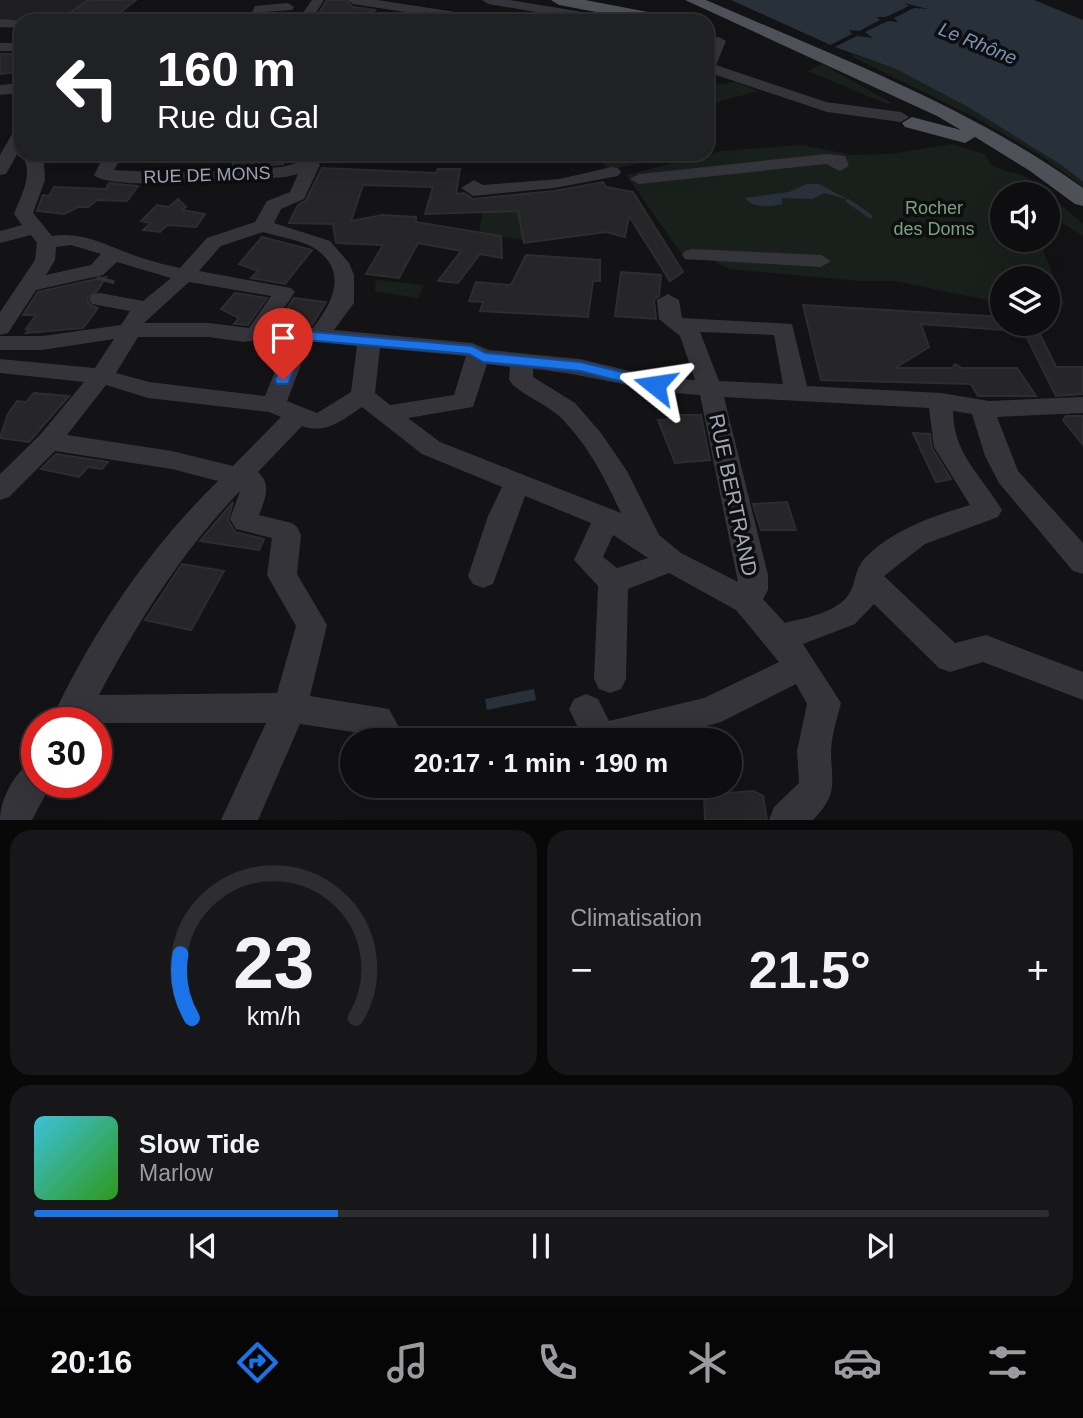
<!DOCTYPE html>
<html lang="fr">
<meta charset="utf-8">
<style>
:root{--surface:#0e0e10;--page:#171719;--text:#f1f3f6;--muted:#9b9c9f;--line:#2e2e30;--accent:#1a73e8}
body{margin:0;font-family:Arial,sans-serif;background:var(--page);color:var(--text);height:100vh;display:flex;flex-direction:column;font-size:26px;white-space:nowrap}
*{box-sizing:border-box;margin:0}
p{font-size:23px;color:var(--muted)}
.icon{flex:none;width:38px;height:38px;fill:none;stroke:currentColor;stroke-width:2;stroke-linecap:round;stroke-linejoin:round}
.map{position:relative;height:820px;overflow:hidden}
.drawer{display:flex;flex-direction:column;gap:10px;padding:10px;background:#080809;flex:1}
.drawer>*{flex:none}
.guide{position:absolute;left:14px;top:14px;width:700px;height:147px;border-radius:21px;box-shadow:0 7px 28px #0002,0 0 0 2px var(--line);background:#202124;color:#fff;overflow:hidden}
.buttons{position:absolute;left:990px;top:182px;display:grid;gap:14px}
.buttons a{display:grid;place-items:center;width:70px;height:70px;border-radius:50%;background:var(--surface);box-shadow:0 7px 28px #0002,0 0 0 2px var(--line);font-size:35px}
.speed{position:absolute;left:21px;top:707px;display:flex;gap:14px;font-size:35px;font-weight:700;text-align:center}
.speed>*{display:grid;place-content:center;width:91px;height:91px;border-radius:50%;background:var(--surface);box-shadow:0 7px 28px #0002,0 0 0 2px var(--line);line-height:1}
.speed .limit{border:10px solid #d22;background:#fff;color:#111}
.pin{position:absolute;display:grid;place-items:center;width:60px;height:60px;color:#fff;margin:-72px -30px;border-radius:50% 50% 50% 0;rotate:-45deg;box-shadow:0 0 7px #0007}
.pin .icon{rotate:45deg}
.me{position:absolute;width:77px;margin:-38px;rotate:285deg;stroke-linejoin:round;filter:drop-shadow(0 0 5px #0008)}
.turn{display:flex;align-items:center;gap:24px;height:147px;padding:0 28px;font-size:32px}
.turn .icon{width:91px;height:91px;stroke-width:2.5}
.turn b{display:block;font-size:49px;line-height:60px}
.big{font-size:52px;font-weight:600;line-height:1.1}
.drawer .widget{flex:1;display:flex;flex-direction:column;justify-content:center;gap:10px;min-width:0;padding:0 24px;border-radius:21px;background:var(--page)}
.drawer .dial{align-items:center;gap:0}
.dial svg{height:182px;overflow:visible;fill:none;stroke:var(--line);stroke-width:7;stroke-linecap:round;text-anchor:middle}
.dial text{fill:var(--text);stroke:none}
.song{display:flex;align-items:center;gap:21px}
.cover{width:84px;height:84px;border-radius:10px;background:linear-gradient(135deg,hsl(190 70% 55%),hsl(110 70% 35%))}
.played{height:7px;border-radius:4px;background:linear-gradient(90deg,var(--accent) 30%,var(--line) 30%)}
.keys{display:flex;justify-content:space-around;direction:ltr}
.heat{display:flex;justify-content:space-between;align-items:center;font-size:38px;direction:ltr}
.drawer .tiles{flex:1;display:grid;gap:10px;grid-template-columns:1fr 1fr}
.widget:last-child{grid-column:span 2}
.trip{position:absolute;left:340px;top:728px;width:402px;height:70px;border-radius:35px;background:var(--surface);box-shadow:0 7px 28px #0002,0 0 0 2px var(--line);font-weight:600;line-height:70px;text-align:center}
.menu{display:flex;height:112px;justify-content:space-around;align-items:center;background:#060606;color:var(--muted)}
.menu .icon{width:49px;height:49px}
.menu .current{color:var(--accent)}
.menu b{font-size:32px;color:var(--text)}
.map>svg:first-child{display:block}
.built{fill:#1f1f22}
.green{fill:#19201b}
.water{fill:#28303a}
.pier{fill:#131315}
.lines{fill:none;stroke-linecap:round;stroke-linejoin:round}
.stream{stroke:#28303a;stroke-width:4.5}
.building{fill:#262629;stroke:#2d2d31;stroke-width:2}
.minor-tunnel{stroke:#303135;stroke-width:18;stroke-dasharray:18 10;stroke-linecap:butt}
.minor{fill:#34343a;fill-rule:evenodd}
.major{fill:#4f5159;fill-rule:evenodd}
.route{fill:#1a73e8;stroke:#114b97;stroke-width:2}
.labels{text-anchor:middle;stroke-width:7;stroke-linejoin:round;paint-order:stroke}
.far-street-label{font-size:18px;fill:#a3a8b7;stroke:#0e0e10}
.far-park-label{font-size:18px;fill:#79a37f;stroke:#0e0e10}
.far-water-label{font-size:19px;font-style:italic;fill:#7793b5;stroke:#0e0e10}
.street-label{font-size:21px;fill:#a3a8b7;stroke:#0e0e10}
</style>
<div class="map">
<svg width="1083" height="820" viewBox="0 0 1083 820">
<rect width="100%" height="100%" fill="#131315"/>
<path class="built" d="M0,0H88L69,13L77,14L66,21L0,20Z"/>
<g class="green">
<path d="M854,55L896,69L968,107L1064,166L1083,182V187L1043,157L976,118L851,56Z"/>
<path d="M822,64L892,103L887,104L808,71Z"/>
<path d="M736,82L758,91L707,105V86Z"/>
<path d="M952,144L985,154C991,173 1011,170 1024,176C1033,181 1040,188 1048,194H1003V240H1039L1065,305L1048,304V278H1003V302H997L895,281H860L729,269L710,259L686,260L626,175L722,151L801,145L853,155L891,154Z"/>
<path d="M635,154H674L610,170L599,160Z"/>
<path d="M1048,194L1083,224V236L1048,214Z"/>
<path d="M518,211L523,240L479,233L483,212Z"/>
<path d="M376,280H377L424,285L418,298L375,291Z"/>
</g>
<g class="water">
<path d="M731,0H1034L1083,20V182L1063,166L968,107L896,69L835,47Z"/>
<path d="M807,184H819L849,200L824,193L812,199L782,198V204C771,207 751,208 745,198L789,192Z"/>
<path d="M534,689L536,700L487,710L485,699Z"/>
</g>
<path class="pier" d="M904,3L928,9L914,8L894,18L898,22L888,21L865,32L873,38L857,36L831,49L826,47L852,34L849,30L859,31L880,20L876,17H886L909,6Z"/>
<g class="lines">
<path class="stream" d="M848,201L870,216"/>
</g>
<g class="building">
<path d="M88,0H136L109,21H82L91,15L68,14Z"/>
<path d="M327,0H345L353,7L376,10L362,14L355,21H331L334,13H319Z"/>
<path d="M0,54H21V72L0,74Z"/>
<path d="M242,155L284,164L229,168Z"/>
<path d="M322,168L436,173L438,169H460L456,194L464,193L473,199L554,191L603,182L606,187L633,192L683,272L670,281L629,216L625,237L606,232L524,243L518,211L425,214L433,187L363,185L351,221L383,215L416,217V222L501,236L502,258L480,254L458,283L438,281L461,251L418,243L399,278L366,274L383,245L336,243L333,224L289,223L298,205L306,200Z"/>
<path d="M109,183L138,186L127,201L98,200L100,198L88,207H78L64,214L37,211L43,195L49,196L54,187L106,189Z"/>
<path d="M178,199L186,207L182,210L205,214L196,227L167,225L160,232L143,230L151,223L141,221L157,205L169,207Z"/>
<path d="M262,237L312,250L285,284L251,278L258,271L239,264Z"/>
<path d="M526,255L600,260V281H593L588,317L480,311L483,302L469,301L476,282L511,285Z"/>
<path d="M621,272L661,275L659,296L654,300L656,319L615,316Z"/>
<path d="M106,277L97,291L87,298L90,305L98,308L83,328L26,333L30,329H26L36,315H23L38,292Z"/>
<path d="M235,293L267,298L248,325L234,324L239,318L221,309Z"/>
<path d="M294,298L326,302L312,325L278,322Z"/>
<path d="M803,305L1003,317V330L921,324L929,347L895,368H952L955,364L962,368H1017L1036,396H978L971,384L821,380Z"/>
<path d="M1020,324H1035L1056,367H1083V394L1056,396Z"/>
<path d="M34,393L69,396L29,442L0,438L8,414L17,401L26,402Z"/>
<path d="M672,415H701L710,460L675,463L658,420L672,419Z"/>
<path d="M1066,416H1083V445L1063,420Z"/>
<path d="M913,433L930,434L932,448L951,479L936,482Z"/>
<path d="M56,454L108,462L102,469L88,467L79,477L41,469Z"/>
<path d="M233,502L228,520L235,532L264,539L259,550L200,541Z"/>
<path d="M787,502L796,530H761L753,504Z"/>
<path d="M182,564L224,571L191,630L145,620Z"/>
<path d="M754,791L763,796L767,820H705L704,795Z"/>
</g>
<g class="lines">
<path class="minor-tunnel" d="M105,282L106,278"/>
<g class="minor">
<path d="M312,0H324L311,21H297Z"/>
<path d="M347,0H377L488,17L495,21H463L353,4Z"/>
<path d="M482,0H510L612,17L619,21H589L488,4Z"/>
<path d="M288,3L294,7L292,10L265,12L262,21H248L255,6Z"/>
<path d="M364,16L378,18L380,21H358Z"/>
<path d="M0,19L25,21H21V28L0,27Z"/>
<path d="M719,37L726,41L716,65L826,102L901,112L909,117L901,122L827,112L707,72V53L714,38Z"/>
<rect x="0" y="43" width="21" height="8"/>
<path d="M21,83V93L0,95V85Z"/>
<path d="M21,127V147L6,174L0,175V155L15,129Z"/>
<path d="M21,154H102L93,159L44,163L45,180L33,213L52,236C86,231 110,248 142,258C154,262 167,265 180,268L207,238L255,222L267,201L290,192L298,174L285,177C255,179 110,192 94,175L105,154H123L114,170C169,174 224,171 280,167C292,166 305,158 317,161L320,165L304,199L281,209L274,223L330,241L349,263L354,275V303L334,330L472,343L489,350L580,359L655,377L695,380L680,336L659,319L657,300L668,294L679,300L682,318L792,324L807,386L941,393L989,401L1083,397V413L997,417L1018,471L1083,543V574L1073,571L999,483L985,456L972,414L953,411C953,454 982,476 1002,510L998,517L925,544L884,576L955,643L986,635L1083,672V700L983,662L950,672L939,668L874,604L855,624L803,644L841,703C837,719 831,737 831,753C832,786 838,793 813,820H769L774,807L799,783L797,751L807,704L796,684L721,722L654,740H584L569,709L574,699L586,694L598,699L609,721L704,698L779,662L736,610L669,573L628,589L626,679L621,689L610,693L599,689L594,679L598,586L574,560L591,523L525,496L493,584L483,588L473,584L468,576L488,516L502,487L422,454L362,407C342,420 326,435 302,426L258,472C272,485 265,499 259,515L292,523L297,527L301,535L297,574L327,625L310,696L389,709L406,740H371L367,734L300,724L258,820H221L266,723H50C90,635 149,548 218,481L172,469L55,451L9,497L0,500V474L40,435L84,382L0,373V359L95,368L114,339L42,350H0V336H42L121,325L130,311L92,304L89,299L92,294L100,293L143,301L171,278L117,262L103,275L36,290L8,333L0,335V312L35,260L37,243L31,235L0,243V231L22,225L14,214C21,196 35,172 21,154ZM263,232C279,237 304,240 317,250C349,273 331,305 313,328L273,324L295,292L291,288L199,271L221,246ZM71,245L101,254L91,265L46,275L55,260L56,247ZM189,282L271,296L249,328L209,323H144ZM700,332L774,335L783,384L719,381ZM138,337H209L244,342L272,338L288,339L265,396L149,382L116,373ZM310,341L357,346L351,392L317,413L287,401ZM380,348L466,356L454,395L390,405L375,393ZM487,364L510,367L509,380L513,385C527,397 545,404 559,416C587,443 605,478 621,513L440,442L408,418L473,407ZM533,369C591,374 642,392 700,395L738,582L681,553L659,535L627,471L601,433L575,403L533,377ZM106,385L148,398L269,412L281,417L233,466L172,451L67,435ZM724,397L929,408L934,447L970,505C933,516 895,529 867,556C854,568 857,581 849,594C837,613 804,618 785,623L763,599L768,590V575ZM240,491L230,519L236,529L272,538L267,575L296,626L277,693L99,695C138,622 182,551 240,491ZM613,535L648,558L617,568L603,557Z"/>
<path d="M826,154L845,156L849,166L840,171L826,164L639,184L630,179L639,174Z"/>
<path d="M612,167L618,168L621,172L618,176L554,188L473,196L461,188L474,180L483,185L559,179Z"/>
<path d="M692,249L821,255L831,261L821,267L685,259L682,255L685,251Z"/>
<path d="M37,759V782H52L32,820H0C0,798 17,767 37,759Z"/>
</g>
<g class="major">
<path d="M551,0H585L669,16L677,21H643L559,5Z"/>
<path d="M685,0H706C836,57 967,105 1083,188V206L1075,204L1030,171L975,137L965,143L905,127L902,123L912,117L961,130L937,116Z"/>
</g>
</g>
<path class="route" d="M301,331L472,346L486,353L580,362L660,381L663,385L655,390L580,371L483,362L469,354L306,340L288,384H277L275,380L294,335Z"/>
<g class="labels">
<g class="far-street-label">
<text transform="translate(207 175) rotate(-2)" y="6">RUE DE MONS</text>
</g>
<g class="far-park-label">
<text x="934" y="214">Rocher<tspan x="934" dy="21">des Doms</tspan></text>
</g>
<g class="far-water-label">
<text transform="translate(978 43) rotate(22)" y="7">Le Rhône</text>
</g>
<g class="street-label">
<text transform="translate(733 495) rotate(78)" y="7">RUE BERTRAND</text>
</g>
</g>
</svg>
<div class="buttons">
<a><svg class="icon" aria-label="sound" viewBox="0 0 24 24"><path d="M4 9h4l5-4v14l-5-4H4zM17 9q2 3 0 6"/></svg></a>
<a><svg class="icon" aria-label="layers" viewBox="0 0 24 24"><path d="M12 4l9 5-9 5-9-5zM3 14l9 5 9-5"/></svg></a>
</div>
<div class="speed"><div class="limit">30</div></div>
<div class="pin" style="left:283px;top:380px;background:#d93025"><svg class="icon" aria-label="arrive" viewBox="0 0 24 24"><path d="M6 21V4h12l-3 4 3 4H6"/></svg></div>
<svg class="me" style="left:655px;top:385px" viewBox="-20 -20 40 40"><path d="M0-17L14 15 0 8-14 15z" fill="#1a73e8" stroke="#fff" stroke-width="4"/></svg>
<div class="trip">20:17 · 1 min · 190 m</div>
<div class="guide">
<div class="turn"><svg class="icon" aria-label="left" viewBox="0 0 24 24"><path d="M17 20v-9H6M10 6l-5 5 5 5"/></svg><div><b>160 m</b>Rue du Gal</div></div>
</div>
</div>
<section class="drawer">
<div class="tiles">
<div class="widget dial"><svg viewBox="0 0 100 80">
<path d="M14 69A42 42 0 1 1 86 69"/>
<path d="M14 69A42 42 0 0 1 9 41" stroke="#1a73e8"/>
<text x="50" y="56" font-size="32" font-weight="700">23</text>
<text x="50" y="72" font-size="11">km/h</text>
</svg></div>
<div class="widget"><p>Climatisation</p>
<div class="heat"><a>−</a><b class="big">21.5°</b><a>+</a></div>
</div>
<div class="widget">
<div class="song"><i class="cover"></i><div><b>Slow Tide</b><p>Marlow</p></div></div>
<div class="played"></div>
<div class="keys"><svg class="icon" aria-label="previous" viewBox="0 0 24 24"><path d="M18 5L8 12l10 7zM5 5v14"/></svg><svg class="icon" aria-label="pause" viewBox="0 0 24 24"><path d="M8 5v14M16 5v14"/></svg><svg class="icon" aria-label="next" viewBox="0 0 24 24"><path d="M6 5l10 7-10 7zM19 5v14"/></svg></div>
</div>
</div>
</section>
<nav class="menu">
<b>20:16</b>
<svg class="icon current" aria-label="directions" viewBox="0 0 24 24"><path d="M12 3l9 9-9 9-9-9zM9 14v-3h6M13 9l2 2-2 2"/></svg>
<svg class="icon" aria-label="music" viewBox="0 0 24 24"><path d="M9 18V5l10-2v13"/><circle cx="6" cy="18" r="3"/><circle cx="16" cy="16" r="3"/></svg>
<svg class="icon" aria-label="phone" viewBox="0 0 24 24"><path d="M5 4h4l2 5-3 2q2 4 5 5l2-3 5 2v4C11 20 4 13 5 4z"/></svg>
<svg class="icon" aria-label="climate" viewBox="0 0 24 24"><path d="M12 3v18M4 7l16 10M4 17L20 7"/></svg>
<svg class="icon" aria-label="car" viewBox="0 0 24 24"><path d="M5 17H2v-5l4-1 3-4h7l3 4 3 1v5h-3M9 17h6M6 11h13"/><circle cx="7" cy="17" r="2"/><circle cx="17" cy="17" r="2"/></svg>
<svg class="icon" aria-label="filters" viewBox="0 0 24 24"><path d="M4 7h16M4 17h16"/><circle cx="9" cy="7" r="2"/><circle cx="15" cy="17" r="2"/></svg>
</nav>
